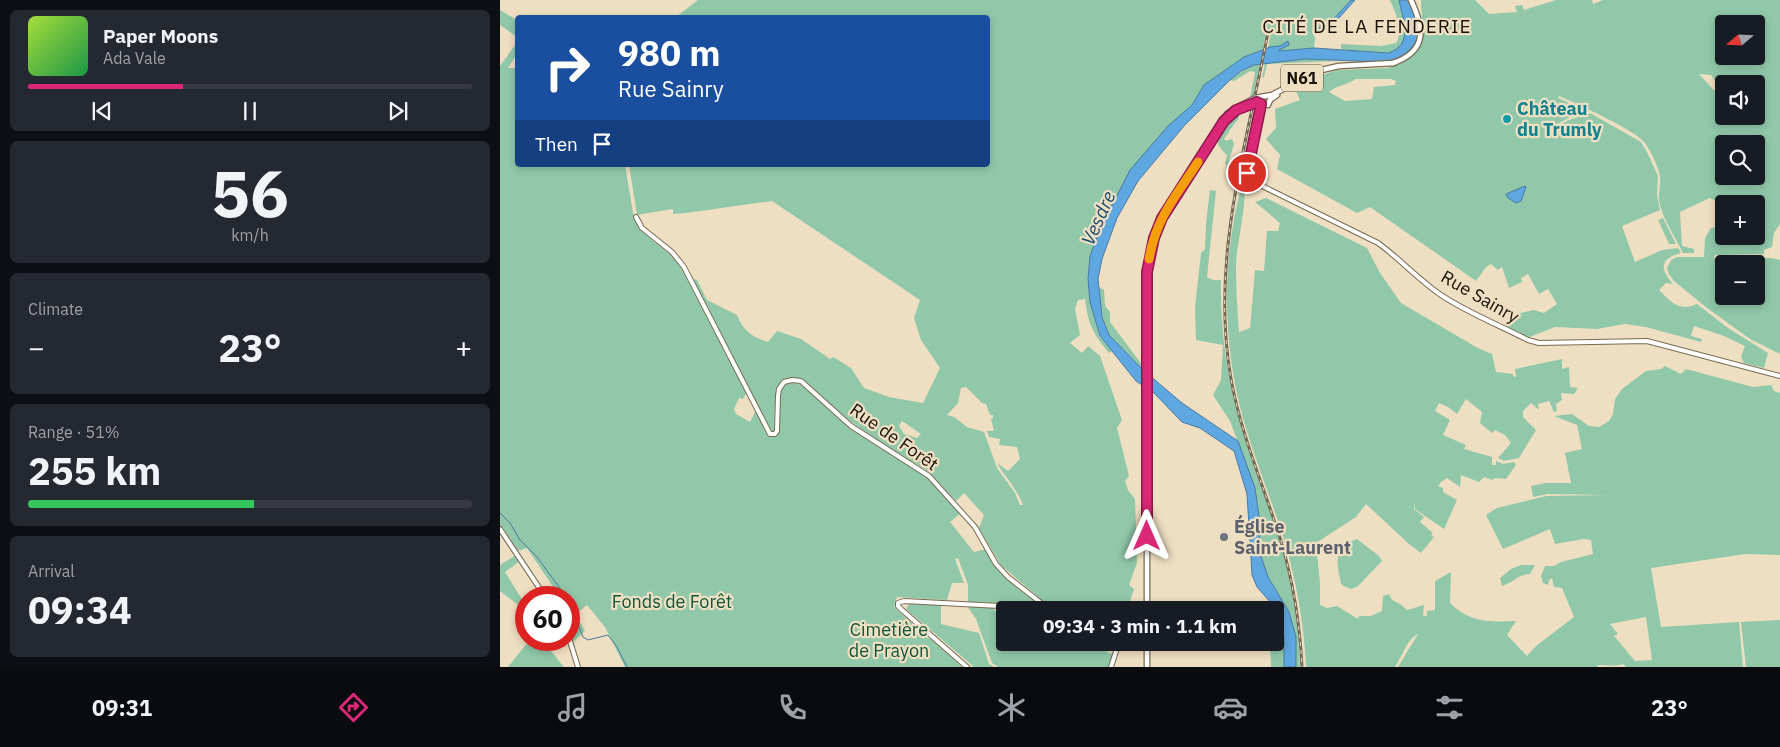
<!DOCTYPE html>
<meta charset="utf-8">
<style>
:root{--surface:#171b24;--page:#242831;--text:#f1f3f6;--muted:#9ea1a6;--line:#363941;--accent:#db2777}
body{margin:0;font-family:"IBM Plex Sans",sans-serif;background:var(--page);color:var(--text);height:100vh;display:flex;flex-direction:column;font-size:19px;white-space:nowrap}
*{box-sizing:border-box;margin:0}
p{font-size:16px;color:var(--muted)}
.icon{flex:none;width:28px;height:28px;fill:none;stroke:currentColor;stroke-width:2;stroke-linecap:round;stroke-linejoin:round}
.map{position:relative;flex:1;overflow:hidden}
.panel{display:flex;flex-direction:column;gap:10px;padding:10px;background:#0d0f14;width:500px}
.panel>*{flex:none}
.top-card{position:absolute;left:15px;top:15px;width:475px;height:152px;border-radius:5px;box-shadow:0 2px 8px #0003;background:#1a4fa0;color:#fff;overflow:hidden}
.needle{width:32px;rotate:251deg}
.buttons{position:absolute;left:1215px;top:15px;display:grid;gap:10px}
.buttons a{display:grid;place-items:center;width:50px;height:50px;border-radius:5px;background:var(--surface);box-shadow:0 2px 8px #0003;font-size:25px}
.speed{position:absolute;left:15px;top:586px;display:flex;gap:10px;font-size:25px;font-weight:700;text-align:center}
.speed>*{display:grid;place-content:center;width:65px;height:65px;border-radius:50%;background:var(--surface);box-shadow:0 2px 8px #0003;line-height:1}
.speed .limit{border:8px solid #d22;background:#fff;color:#111}
.pin{position:absolute;display:grid;place-items:center;width:42px;height:42px;color:#fff;margin:-21px;border:2px solid #fff;border-radius:50%;box-shadow:0 1px 5px #0007}
.me{position:absolute;width:55px;margin:-28px;rotate:0deg;stroke-linejoin:round;filter:drop-shadow(0 0 4px #0008)}
.turn{display:flex;align-items:center;gap:18px;height:105px;padding:0 20px;font-size:22px}
.turn .icon{width:65px;height:65px;stroke-width:2.5}
.turn b{display:block;font-size:35px;line-height:42px}
.then{display:flex;align-items:center;height:48px;padding:0 20px;background:#0003;gap:10px;font-size:19px}
.big{font-size:38px;font-weight:800;line-height:1.1}
.panel .widget{flex:1;display:flex;flex-direction:column;justify-content:center;gap:8px;min-width:0;padding:0 18px;border-radius:8px;background:var(--page)}
.panel .dial{align-items:center;gap:0}
.dial b{font-size:65px;line-height:1}
.song{display:flex;align-items:center;gap:15px}
.cover{width:60px;height:60px;border-radius:8px;background:linear-gradient(135deg,hsl(80 70% 55%),hsl(140 70% 35%))}
.played{height:5px;border-radius:2px;background:linear-gradient(90deg,var(--accent) 35%,var(--line) 35%)}
.keys{display:flex;justify-content:space-around;direction:ltr}
.heat{display:flex;justify-content:space-between;align-items:center;font-size:28px;direction:ltr}
.charge{height:8px;border-radius:4px;background:linear-gradient(90deg,#34c759 51%,var(--line) 0)}
.trip{position:absolute;left:496px;top:601px;width:288px;height:50px;border-radius:5px;background:var(--surface);box-shadow:0 2px 8px #0003;font-weight:800;line-height:50px;text-align:center}
.dock{display:flex;height:80px;justify-content:space-around;align-items:center;background:#090b0e;color:var(--muted)}
.dock .icon{width:35px;height:35px}
.dock .on{color:var(--accent)}
.dock b{font-size:22px;color:var(--text)}
main{display:flex;flex:1;min-height:0}
.map>svg:first-child{display:block}
.green{fill:#91c8a9;fill-rule:evenodd}
.water{fill:#5fa7e1;stroke:#497aa0}
.lines{fill:none;stroke-linecap:round;stroke-linejoin:round}
.stream{stroke:#497aa0;stroke-width:1}
.secondary-casing{stroke:#796b51;stroke-width:6}
.primary-casing{stroke:#796b51;stroke-width:7}
.secondary{stroke:#fff;stroke-width:4}
.primary{stroke:#fff;stroke-width:4.5}
.rail-casing{stroke:#726856;stroke-width:3}
.rail{stroke:#efdfc2;stroke-width:1;stroke-dasharray:4;stroke-linecap:butt}
.route-casing{stroke:#8e194d;stroke-width:12}
.route{stroke:#db2777;stroke-width:9}
.slow{stroke:#f59e0b;stroke-width:9}
.culture-dot{fill:#0f9aa8;stroke:#efdfc2;stroke-width:2}
.worship-dot{fill:#6b7280;stroke:#efdfc2;stroke-width:2}
.labels{text-anchor:middle;stroke-width:4.5;stroke-linejoin:round;paint-order:stroke}
.shield{fill:#efdfc2;stroke:#584f3f;stroke-width:1}
.shield-label{font-size:16px;font-weight:bold;fill:#171107}
.culture-label{font-size:18px;font-weight:bold;fill:#0d838f;stroke:#efdfc2;text-anchor:start}
.street-label{font-size:18px;fill:#171107;stroke:#efdfc2}
.worship-label{font-size:18px;font-weight:bold;fill:#5b616d;stroke:#efdfc2;text-anchor:start}
.park-label{font-size:18px;fill:#0d5537;stroke:#efdfc2}
.neighbourhood-label{font-size:19px;letter-spacing:1px;fill:#171107;stroke:#efdfc2}
.water-label{font-size:19px;font-style:italic;fill:#154a71;stroke:#efdfc2}
</style>
<main>
<section class="panel">
<div class="widget">
<div class="song"><i class="cover"></i><div><b>Paper Moons</b><p>Ada Vale</p></div></div>
<div class="played"></div>
<div class="keys"><svg class="icon" aria-label="previous" viewBox="0 0 24 24"><path d="M18 5L8 12l10 7zM5 5v14"/></svg><svg class="icon" aria-label="pause" viewBox="0 0 24 24"><path d="M8 5v14M16 5v14"/></svg><svg class="icon" aria-label="next" viewBox="0 0 24 24"><path d="M6 5l10 7-10 7zM19 5v14"/></svg></div>
</div>
<div class="widget dial"><b>56</b><p>km/h</p></div>
<div class="widget"><p>Climate</p>
<div class="heat"><a>−</a><b class="big">23°</b><a>+</a></div>
</div>
<div class="widget"><p>Range · 51%</p><b class="big">255 km</b><div class="charge"></div></div>
<div class="widget"><p>Arrival</p><b class="big">09:34</b></div>
</section>
<div class="map">
<svg width="1280" height="667" viewBox="0 0 1280 667">
<rect width="100%" height="100%" fill="#efdfc2"/>
<g class="green">
<path d="M198,0H851L831,22L812,31L815,38L814,48L779,51L778,50L787,41L780,46L768,48L771,33L766,32L763,49L744,57L704,85L692,105L668,126L599,231L590,256L588,279L599,336L612,351L609,353C593,334 588,324 585,299L578,300L575,309L580,335L570,343L582,353L588,346L600,356L622,420L617,428L629,476L625,481L628,490L635,499L637,563L629,585L634,589L629,604L636,610H553L501,565L479,528L484,515L464,493L456,501L429,472L374,438L350,421L301,379C269,373 276,410 274,432H271L191,278L197,280L207,300L237,315C243,331 252,337 268,342L277,331L301,339L330,359L333,357L351,368L364,388L389,397L423,403L440,368L421,340L414,318L420,300L272,201L186,213L173,214V209L137,215L129,165H132V167L135,165H488V18L176,17ZM466,387L482,403L486,404L490,415H493V418L491,419L494,431H487L489,437L500,439L499,445L517,447L520,459L508,471L497,463C505,477 517,489 523,505H520L515,493L497,468L484,432L467,427L454,417L447,415L458,403L461,388ZM402,421L421,434L417,438L404,434L399,426Z"/>
<path d="M890,0H899C901,10 907,25 905,35C901,63 860,52 841,49V44L881,46L896,43C904,32 895,11 890,0Z"/>
<path d="M921,0H975L989,14L1017,12L1015,6L1022,5L1024,10L1056,0H1092L1093,4L1103,0H1280V224L1274,233L1272,247L1264,250V254L1215,255L1214,258H1272L1280,260V354L1250,339L1207,308L1174,281L1169,274L1167,268L1171,260L1177,257H1204L1205,238L1211,228L1224,225V236H1256V204H1224V205L1210,198L1180,212L1182,246L1194,249V253H1183C1175,237 1162,218 1159,200C1158,191 1162,183 1159,173C1157,163 1150,150 1144,142C1133,129 1077,104 1059,96L1058,98L1087,111L1070,117L1049,129L1050,130L1069,120L1090,113L1141,142L1147,152L1158,176L1157,195L1160,210L1122,226L1135,262L1162,250L1178,248L1181,253C1159,259 1160,269 1173,284L1166,283L1159,290C1171,302 1179,312 1197,304L1228,328L1268,353L1264,368L1244,363L1241,357L1245,346L1224,336L1194,326L1191,336L1202,339L1201,342L1146,327L1125,324L1097,329L1055,327L1027,338L1003,325L1013,323L1012,315L1034,310L1044,313L1057,304L1048,289L1039,294L1028,274L1021,278L1022,282L1009,288L1002,267L998,270L991,264L986,267L976,281L870,207L857,213L777,169L780,155L766,139L776,128L775,109L800,100L794,87L818,76L838,70L887,68L902,63L916,51L923,39ZM1224,24H1256V56H1224ZM1199,74L1211,75L1224,94V84H1256V116H1239L1242,121L1237,116H1224V101ZM856,79H891L896,81L895,85L874,87L872,99L845,101L829,92C837,85 847,85 856,79ZM1224,144H1256V176H1224ZM1224,264H1256V296H1224Z"/>
<path d="M0,10L17,20V37L0,25Z"/>
<path d="M17,42V54L8,68H17L18,165H125L134,218L141,231L177,260L247,392L243,399L239,398L234,409L236,414L250,422L256,410L269,436L278,433L281,392L284,385L293,382L301,385L351,427L426,474L461,513L450,522L474,552L486,549L494,563L548,610H521L498,603L468,602V585L458,558L455,559L464,583H452L447,600L397,597L394,607L417,628L416,634L431,639L462,667H125L105,627L87,605L77,613L81,624L85,631L73,642L69,631V624L75,619L69,610V598L60,597L27,548L18,551L4,529L0,526V66Z"/>
<path d="M805,59L837,61L767,64L764,77L762,78L765,63Z"/>
<path d="M760,64L753,97L750,98L755,72L750,71L734,81L730,80C739,73 748,66 760,64Z"/>
<path d="M739,111V118L729,131V132L724,139L726,141L732,139L734,144L727,167L725,163L727,156L719,146L716,138L728,117Z"/>
<path d="M743,180C749,195 737,243 736,263C736,286 737,309 739,332L750,328L755,270L764,271L767,231H778L780,223L755,202L766,198L867,248L880,273L901,303L976,347L992,354L996,372L1013,374V376L1016,377L1015,369L1062,359V369L1069,367L1070,387L1078,388L1074,394L1061,393L1062,400L1056,404L1057,411L1054,412L1049,401L1038,404L1039,410L1031,403L1023,411V417L1036,430L1019,458L1004,461L998,458L1011,443L1005,435L995,430L992,433L980,423L982,412L966,399L957,414L948,407L939,403L935,411L950,420L943,435L966,445L964,449L992,457V465H996V461L1003,464L1014,462L1016,465L1006,479L995,478L992,480L984,477L979,482L961,475L960,487L947,478L941,482L938,486L943,488V492L957,500L944,529L915,509V502L914,509L924,517L920,522L933,533L931,535L934,537L921,553L909,544L866,504L856,517L816,543L820,584V605L827,608L837,606L858,619L859,616H871L882,611L883,596L889,594L892,600L900,604L907,610L924,605L923,616H927V611L935,610V581L951,572L950,603C970,623 990,622 1016,621L1007,635L1027,656L1036,646L1074,617L1062,588L1054,587L1052,578L1049,580L1048,585L1043,583L1041,576L1045,566H1054L1061,562L1093,554L1091,540L1084,539L1055,544L1050,529L1003,549L986,515L997,508L1046,496L1109,495L1048,494L1033,497L1031,486L1046,483H1071L1065,453L1082,449L1077,425L1054,416L1072,414L1089,426L1099,427L1109,421L1113,414L1115,399L1122,389L1146,371L1161,369L1165,366L1181,374L1186,369L1253,387L1271,385L1274,391L1280,393V555L1245,554L1151,568L1161,627L1239,622L1243,667H1126L1123,664C1115,667 1107,665 1098,665L1097,667H898L918,634C907,639 902,657 895,667H806C804,620 795,574 781,530C769,494 755,459 744,422C722,344 721,258 743,180ZM1146,617L1152,660L1135,661L1114,636L1118,634L1110,624Z"/>
<path d="M710,190L716,191L707,277L713,280H721C720,324 726,370 737,412C748,453 764,492 777,532C790,576 799,621 800,667H796V637L789,612L768,577L760,553L759,516L755,488L730,421L713,395L721,380L723,345L696,340L695,307L701,253L705,249L706,223Z"/>
<path d="M1163,218L1176,244H1169L1158,220Z"/>
<path d="M599,287L604,290L605,306L610,312V322L643,366V370L609,335L602,317Z"/>
<path d="M857,539L879,556L882,561L858,586L851,589L843,586L841,583C837,563 832,548 857,539Z"/>
<path d="M16,555L20,561L5,572L26,606V611L0,591V565Z"/>
<path d="M1021,565H1035L1030,574C1016,575 1015,582 1002,586L1000,578L1011,569Z"/>
<path d="M409,604L441,605V624L479,633L489,664L494,667H474L406,609Z"/>
<path d="M467,606L492,607L505,625V642L608,643L607,652L614,654L609,667H498L492,663L476,619Z"/>
<path d="M775,610L784,638V667H771L770,643L775,642Z"/>
<path d="M1280,620V667H1246L1241,622Z"/>
<path d="M32,640H42L64,667H8L28,642Z"/>
</g>
<g class="water">
<path d="M851,0H855L829,29L816,33L814,30L831,22Z"/>
<path d="M899,0H908C912,9 919,20 919,30C918,49 899,60 883,62L805,59L754,65L741,71L730,80L684,126L638,181L617,218L602,259L598,279L602,317L609,335L643,370L682,403L738,441L755,488L759,516L760,553L768,577L789,612L796,637V667H784V638L773,605L757,587L752,575L747,494L734,451L700,428L682,422L654,393L636,381L600,336L590,302L588,279L590,256L599,231L630,170L668,126L692,105L704,85L744,57L770,47L780,46L788,41L789,45L779,50V51L814,48L888,53C914,45 903,20 899,0Z"/>
<path d="M1025,186L1026,187L1021,201L1016,203L1008,198L1006,194Z"/>
</g>
<g class="lines">
<g class="stream">
<path d="M0,513L10,523L20,540L37,557L67,598"/>
<path d="M69,601L83,637L88,640L108,635L117,647L127,667"/>
</g>
<defs>
<g id="secondary">
<path d="M761,104L747,173L748,177L752,181L878,243C900,259 919,280 941,295C968,313 999,325 1028,340L1039,343L1147,341L1280,376"/>
<path d="M136,217L142,228L172,252L184,267L270,434H275L277,431L278,396L279,389L284,382L292,380L301,381L351,426L429,476L475,527L496,564L508,577L550,610"/>
<path d="M0,529L46,598"/>
<path d="M640,610L647,605"/>
<path d="M69,638L78,667"/>
<path d="M467,667L402,610L398,606V603L404,601L500,606L516,610"/>
<path d="M611,667L619,642"/>
</g>
<g id="primary">
<path d="M893,63C928,51 924,28 911,0"/>
<path d="M760,100L761,104L768,105L770,100"/>
<path d="M770,100L777,95"/>
<path d="M749,104L757,102L760,103"/>
<path d="M647,610V272L654,238L662,218L727,114L736,108L755,98L772,95L817,71L839,66L894,63"/>
<path d="M647,667V642"/>
</g>
</defs>
<use href="#secondary" class="secondary-casing"/>
<use href="#primary" class="primary-casing"/>
<use href="#secondary" class="secondary"/>
<use href="#primary" class="primary"/>
<defs>
<path id="rail" d="M768,32C746,148 710,260 731,379C741,435 764,487 781,541C793,582 800,624 802,667"/>
</defs>
<use href="#rail" class="rail-casing"/>
<use href="#rail" class="rail"/>
</g>
<g class="lines">
<defs>
<path id="route" d="M647,536V272L654,238L662,218L724,121L736,110L757,102L761,104L760,110L747,173"/>
</defs>
<use href="#route" class="route-casing"/>
<use href="#route" class="route"/>
<path class="slow" d="M649,259C656,218 676,196 698,162"/>
</g>
<circle class="culture-dot" cx="1007" cy="119" r="5"/>
<circle class="worship-dot" cx="724" cy="537" r="5"/>
<g class="labels">
<rect class="shield" x="781" y="64.5" width="42" height="27" rx="4"/>
<g class="shield-label">
<text x="802" y="84">N61</text>
</g>
<g class="culture-label">
<text x="1017" y="115">Château<tspan x="1017" dy="21">du Trumly</tspan></text>
</g>
<g class="street-label">
<text transform="translate(980 297) rotate(30)" y="6">Rue Sainry</text>
<text transform="translate(394 437) rotate(35)" y="6">Rue de Forêt</text>
</g>
<g class="worship-label">
<text x="734" y="533">Église<tspan x="734" dy="21">Saint-Laurent</tspan></text>
</g>
<g class="park-label">
<text x="172" y="608">Fonds de Forêt</text>
<text x="389" y="636">Cimetière<tspan x="389" dy="21">de Prayon</tspan></text>
</g>
<g class="neighbourhood-label">
<text x="867" y="33">CITÉ DE LA FENDERIE</text>
</g>
<g class="water-label">
<text transform="translate(598 218) rotate(-66)" y="7">Vesdre</text>
</g>
</g>
</svg>
<div class="buttons">
<a><svg class="needle" viewBox="-14 -14 28 28"><path d="M0-13l5 13h-10z" fill="#e53935"/><path d="M0 13l5-13h-10z" fill="#9ea1a6"/></svg></a>
<a><svg class="icon" aria-label="sound" viewBox="0 0 24 24"><path d="M4 9h4l5-4v14l-5-4H4zM17 9q2 3 0 6"/></svg></a>
<a><svg class="icon" aria-label="search" viewBox="0 0 24 24"><circle cx="10" cy="10" r="6"/><path d="M15 15l6 6"/></svg></a>
<a>+</a>
<a>−</a>
</div>
<div class="speed"><div class="limit">60</div></div>
<div class="pin" style="left:747px;top:173px;background:#d93025"><svg class="icon" aria-label="arrive" viewBox="0 0 24 24"><path d="M6 21V4h12l-3 4 3 4H6"/></svg></div>
<svg class="me" style="left:647px;top:536px" viewBox="-20 -20 40 40"><path d="M0-17L14 15 0 8-14 15z" fill="#db2777" stroke="#fff" stroke-width="4"/></svg>
<div class="trip">09:34 · 3 min · 1.1 km</div>
<div class="top-card">
<div class="turn"><svg class="icon" aria-label="right" viewBox="0 0 24 24"><path d="M7 20v-9h11M14 6l5 5-5 5"/></svg><div><b>980 m</b>Rue Sainry</div></div>
<div class="then">Then<svg class="icon" aria-label="arrive" viewBox="0 0 24 24"><path d="M6 21V4h12l-3 4 3 4H6"/></svg></div>
</div>
</div>
</main>
<nav class="dock">
<b>09:31</b>
<svg class="icon on" aria-label="directions" viewBox="0 0 24 24"><path d="M12 3l9 9-9 9-9-9zM9 14v-3h6M13 9l2 2-2 2"/></svg>
<svg class="icon" aria-label="music" viewBox="0 0 24 24"><path d="M9 18V5l10-2v13"/><circle cx="6" cy="18" r="3"/><circle cx="16" cy="16" r="3"/></svg>
<svg class="icon" aria-label="phone" viewBox="0 0 24 24"><path d="M5 4h4l2 5-3 2q2 4 5 5l2-3 5 2v4C11 20 4 13 5 4z"/></svg>
<svg class="icon" aria-label="climate" viewBox="0 0 24 24"><path d="M12 3v18M4 7l16 10M4 17L20 7"/></svg>
<svg class="icon" aria-label="car" viewBox="0 0 24 24"><path d="M5 17H2v-5l4-1 3-4h7l3 4 3 1v5h-3M9 17h6M6 11h13"/><circle cx="7" cy="17" r="2"/><circle cx="17" cy="17" r="2"/></svg>
<svg class="icon" aria-label="filters" viewBox="0 0 24 24"><path d="M4 7h16M4 17h16"/><circle cx="9" cy="7" r="2"/><circle cx="15" cy="17" r="2"/></svg>
<b>23°</b>
</nav>
